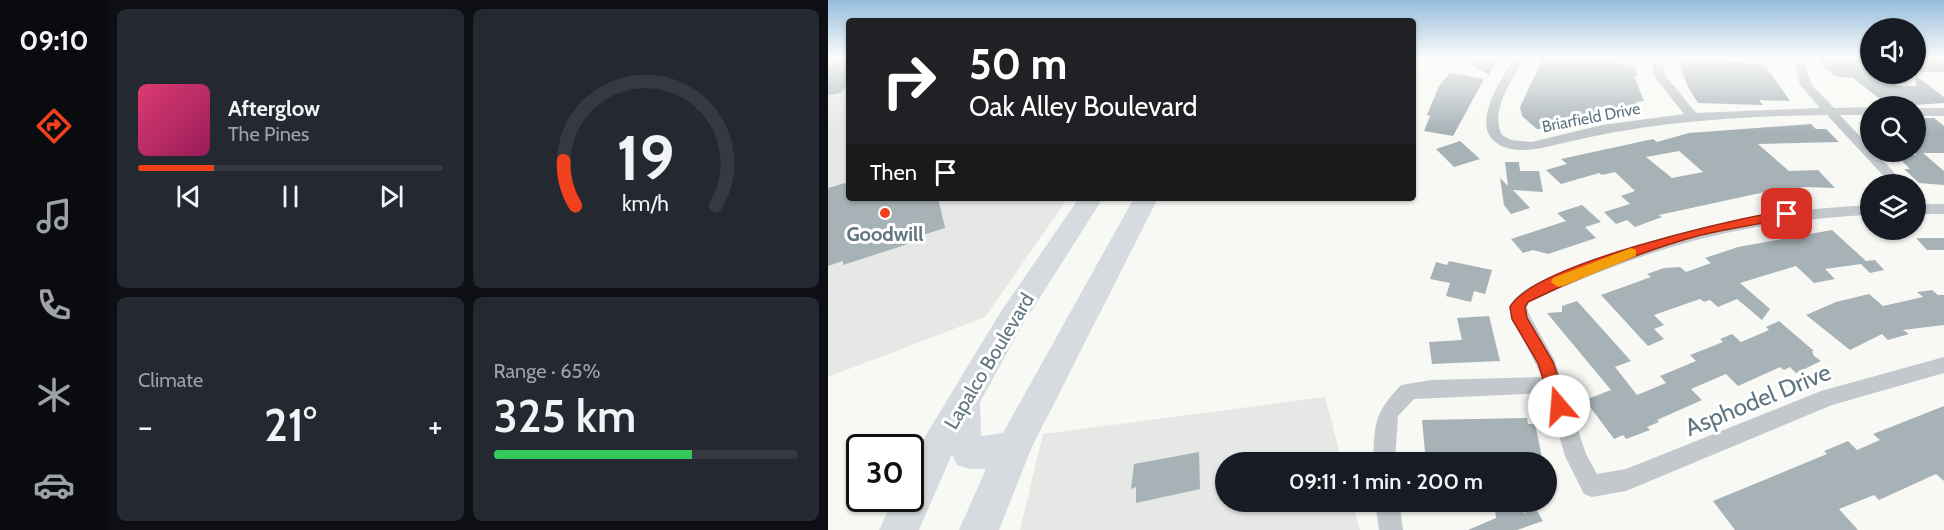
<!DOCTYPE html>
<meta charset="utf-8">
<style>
:root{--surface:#171b24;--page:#242831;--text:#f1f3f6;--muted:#9ea1a6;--line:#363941;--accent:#f0401d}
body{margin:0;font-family:Cabin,sans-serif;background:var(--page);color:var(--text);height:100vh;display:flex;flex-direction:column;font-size:22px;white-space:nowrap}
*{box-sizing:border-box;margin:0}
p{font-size:20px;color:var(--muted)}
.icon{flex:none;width:33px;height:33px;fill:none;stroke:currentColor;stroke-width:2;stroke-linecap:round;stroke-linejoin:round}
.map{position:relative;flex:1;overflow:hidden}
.panel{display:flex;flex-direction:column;gap:9px;padding:9px;background:#0d0f14;width:720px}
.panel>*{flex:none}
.banner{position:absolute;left:18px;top:18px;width:570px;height:183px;border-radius:6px;box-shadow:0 2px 4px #0004;background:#202124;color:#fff;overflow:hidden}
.buttons{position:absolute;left:1032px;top:18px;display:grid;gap:12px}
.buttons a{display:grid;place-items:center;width:66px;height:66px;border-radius:50%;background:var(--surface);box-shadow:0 2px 4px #0004;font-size:30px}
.speed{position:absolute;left:18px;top:434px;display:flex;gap:12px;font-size:30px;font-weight:700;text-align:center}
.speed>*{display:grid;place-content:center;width:78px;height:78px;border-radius:50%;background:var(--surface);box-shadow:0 2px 4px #0004;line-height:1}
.speed .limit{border:3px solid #111;border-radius:9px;background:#fff;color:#111}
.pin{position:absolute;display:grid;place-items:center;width:51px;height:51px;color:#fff;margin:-26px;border-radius:12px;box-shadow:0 3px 9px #0006}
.me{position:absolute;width:66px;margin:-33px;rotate:342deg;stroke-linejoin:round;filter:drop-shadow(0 0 4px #0008)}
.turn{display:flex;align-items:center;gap:21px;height:126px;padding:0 24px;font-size:27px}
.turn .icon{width:78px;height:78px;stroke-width:2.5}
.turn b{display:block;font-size:42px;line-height:51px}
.then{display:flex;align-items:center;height:57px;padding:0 24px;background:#0003;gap:12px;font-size:22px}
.big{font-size:45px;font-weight:600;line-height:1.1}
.panel .widget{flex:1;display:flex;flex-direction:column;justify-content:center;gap:9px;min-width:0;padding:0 21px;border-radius:9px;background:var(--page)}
.panel .dial{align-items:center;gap:0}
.dial svg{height:156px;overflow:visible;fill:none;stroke:var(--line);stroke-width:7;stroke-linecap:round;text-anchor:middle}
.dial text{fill:var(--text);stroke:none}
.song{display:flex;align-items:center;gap:18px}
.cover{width:72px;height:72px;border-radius:9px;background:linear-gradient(135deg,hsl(340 70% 55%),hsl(330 70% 35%))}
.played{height:6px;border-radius:3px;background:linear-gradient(90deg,var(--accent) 25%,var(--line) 25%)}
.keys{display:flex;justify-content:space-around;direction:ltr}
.heat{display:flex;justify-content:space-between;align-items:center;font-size:33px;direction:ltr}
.charge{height:9px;border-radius:4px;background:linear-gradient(90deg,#34c759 65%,var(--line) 0)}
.panel .tiles{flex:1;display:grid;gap:9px;grid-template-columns:repeat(2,1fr)}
.trip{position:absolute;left:387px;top:452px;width:342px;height:60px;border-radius:30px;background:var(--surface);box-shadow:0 2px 4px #0004;font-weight:600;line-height:60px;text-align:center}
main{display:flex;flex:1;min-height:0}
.menu{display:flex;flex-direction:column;width:108px;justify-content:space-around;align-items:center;background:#090b0e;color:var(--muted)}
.menu .icon{width:42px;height:42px}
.menu .on{color:var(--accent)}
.menu b{font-size:27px;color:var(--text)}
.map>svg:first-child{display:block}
.built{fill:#e6e8e6}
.building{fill:#a7b2b7;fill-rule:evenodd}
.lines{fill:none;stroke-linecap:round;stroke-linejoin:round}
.street{fill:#c2c8cb;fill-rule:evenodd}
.primary{fill:#d5dbde;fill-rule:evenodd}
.route{fill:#f0401d;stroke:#9c2a13;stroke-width:1.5}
.slow{fill:#f59e0b}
.poi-dot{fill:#f0401d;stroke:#fff;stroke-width:2}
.labels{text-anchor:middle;stroke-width:6;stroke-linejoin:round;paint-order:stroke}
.far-street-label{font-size:16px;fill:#617682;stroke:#fff}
.poi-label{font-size:20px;font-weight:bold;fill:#617682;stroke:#fff}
.street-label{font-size:20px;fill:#617682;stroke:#fff}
.near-street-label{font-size:24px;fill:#617682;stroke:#fff}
</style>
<main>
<nav class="menu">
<b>09:10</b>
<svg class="icon on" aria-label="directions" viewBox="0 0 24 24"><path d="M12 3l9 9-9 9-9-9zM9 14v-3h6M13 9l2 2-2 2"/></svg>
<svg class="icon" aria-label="music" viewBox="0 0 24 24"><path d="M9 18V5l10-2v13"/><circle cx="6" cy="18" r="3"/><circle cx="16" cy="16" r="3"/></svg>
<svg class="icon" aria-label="phone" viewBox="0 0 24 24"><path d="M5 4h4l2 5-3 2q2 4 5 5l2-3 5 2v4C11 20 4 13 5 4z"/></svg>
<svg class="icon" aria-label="climate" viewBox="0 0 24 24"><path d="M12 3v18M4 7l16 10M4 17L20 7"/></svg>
<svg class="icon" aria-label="car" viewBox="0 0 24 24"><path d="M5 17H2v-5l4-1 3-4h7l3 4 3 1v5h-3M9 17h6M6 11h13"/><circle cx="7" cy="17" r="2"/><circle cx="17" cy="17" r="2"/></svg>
</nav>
<section class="panel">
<div class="tiles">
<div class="widget">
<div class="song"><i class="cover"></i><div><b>Afterglow</b><p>The Pines</p></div></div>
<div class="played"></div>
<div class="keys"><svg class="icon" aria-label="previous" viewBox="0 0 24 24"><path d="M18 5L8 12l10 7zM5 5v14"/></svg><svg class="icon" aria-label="pause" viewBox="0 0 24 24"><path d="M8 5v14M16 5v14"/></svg><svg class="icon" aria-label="next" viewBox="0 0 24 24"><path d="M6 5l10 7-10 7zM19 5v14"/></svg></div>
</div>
<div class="widget dial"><svg viewBox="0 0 100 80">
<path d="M14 69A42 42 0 1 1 86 69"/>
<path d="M14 69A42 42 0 0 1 8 46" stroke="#f0401d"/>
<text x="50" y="56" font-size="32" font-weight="700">19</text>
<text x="50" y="72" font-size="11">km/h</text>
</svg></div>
<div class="widget"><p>Climate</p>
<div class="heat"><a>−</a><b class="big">21°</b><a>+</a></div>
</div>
<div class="widget"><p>Range · 65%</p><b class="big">325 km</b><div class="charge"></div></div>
</div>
</section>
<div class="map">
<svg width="1116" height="530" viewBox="0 0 1116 530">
<rect width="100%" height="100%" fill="#f8f8f5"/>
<g class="built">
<path d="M0,58H21V198H240L157,317L0,377Z"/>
<path d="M497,397L514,462H398V501H524L532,530H192L215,434Z"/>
</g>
<g class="building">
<path d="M0,58H21V82L13,93L0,95Z"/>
<path d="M634,58H670L661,75Z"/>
<path d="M715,58H786L785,63L807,65L810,77L806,76L816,101L808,102L814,107L760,116L762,118L727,121L730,129H709L694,116L692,107Z"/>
<path d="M848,58H897V61L937,65L962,101L931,100L935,105L870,103L861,89Z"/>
<path d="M991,58H1042V74H1052L1071,86H1088V76L1116,97V103L1072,106L1068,103H1057L1025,78L1007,76L993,65H995L991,60H994Z"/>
<rect x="1088" y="58" width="28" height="14"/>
<path d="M622,73L656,79L625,136L596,131L602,116L599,115L611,86Z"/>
<path d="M1088,118H1106L1116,126V153H1095L1116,171V185L1091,183L1076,169H1082L1068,155H1088Z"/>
<path d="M983,124L988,129H998L1011,142L930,144L961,171L990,170L1007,188L977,187L937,192L831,215L834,217L807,227L799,220L788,224L776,212L802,204L793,196L807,191L787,172L774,175L771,173L733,184L718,170L739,164L733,159L825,139L829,142L861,133ZM851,151L875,172L844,178L818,157Z"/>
<path d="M632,141L652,159L626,167L608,149Z"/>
<path d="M677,162H691L692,171H711L715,192L685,190L702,208L683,214L676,205L672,178L680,186Z"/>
<path d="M21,182V198H110L117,228L82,239L83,243L15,265V261L0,266V188Z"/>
<path d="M754,205L773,222L757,227L768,238L720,254L705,250L695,253L683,239L738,221L729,213Z"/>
<path d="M1004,230L1038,261L1047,260L1056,270L1042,273L1033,264L997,269L1007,279L986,283L968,266L912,283L942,309L934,320L909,299L890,307L882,300L876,302L872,299L826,315L836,325L826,329L836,339L820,346L773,295L823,277L819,274L836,268L852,267L858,272L883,263L877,258L910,247Z"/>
<path d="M1088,238H1116V250H1099Z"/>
<path d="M621,261L664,270L657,294L646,291L643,302L618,296L622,283L602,279L608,262L619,265Z"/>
<path d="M1104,290L1110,295H1116V325L1075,330L1081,334L1060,340L1054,334L1022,350L978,315L1008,302L1041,294L1055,306L1095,297L1089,292Z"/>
<path d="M749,301L803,361L787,367L809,395L838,383L832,376L868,361L862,355L895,342L892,339L904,334L913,342L941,330L938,327L951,321L986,351H984L986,356L993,361L968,373L962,367L956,370L952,367L910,386L898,374L863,389L874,400L829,420L831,422L819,427L822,430L798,439L795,435L786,439L757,400L783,390L719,313L734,312V306Z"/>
<path d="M661,316L672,361L604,364L601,342L634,340L629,318Z"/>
<path d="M1116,406V481L1108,474L1051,500L1046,495L1011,509L1030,530H907L885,501L999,454L996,451L1020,441L1029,450L1052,440L1045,434Z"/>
<path d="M699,418L700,424H707L715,462H598L594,420Z"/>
<path d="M371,452L372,489L308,503V487L303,489L306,464Z"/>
<path d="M666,501H694L696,513L708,509L715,521L689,530H640L668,518Z"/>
</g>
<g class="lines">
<g class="street">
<path d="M686,58H696C685,79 661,111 674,135L683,140L704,142L774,125L856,114L826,76L824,58H834L838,76L868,113L992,108L972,85L965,58H975L983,84L1006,108L1042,107V115H1012L1042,147V152H1047L1077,184H1063L999,115C908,116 820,122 731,144C711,149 683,156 666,141C644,121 675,77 686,58Z"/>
<rect x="1088" y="108" width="28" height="8"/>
<rect x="1088" y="204" width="28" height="10"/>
<path d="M1042,205V215C911,221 820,248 701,302L699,307L701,314L727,361L758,454L769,474L798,469L993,391L1116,357V373L1004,405L798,491L764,497L756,494L737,456L719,393L586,399L570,416L567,462H545C547,423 545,415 573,385L603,380L714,377L683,314L681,307C693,285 723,278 746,269C843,230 939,210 1042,205Z"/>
<path d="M547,501H571L575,530H551Z"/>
</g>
<path class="primary" d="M251,198H275L192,329L152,402L153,436L175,433L306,198H330L203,449L171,530H131L158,469H142L129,465L124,454L91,530H51L66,498H82V465L98,435L172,313Z"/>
</g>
<linearGradient id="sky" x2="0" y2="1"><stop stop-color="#95bcdc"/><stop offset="0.44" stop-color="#fcfcfa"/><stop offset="1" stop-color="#fcfcfa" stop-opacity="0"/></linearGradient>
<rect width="1116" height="132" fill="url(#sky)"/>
<path class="route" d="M959,210L965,214L963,217C934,224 903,228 873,235C813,251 756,275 700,302L697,307L699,318L725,362L740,406L737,411L731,413L725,411L710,363L684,319L682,307C707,263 905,220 959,210Z"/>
<path class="slow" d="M803,248L808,250V256L735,286L730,287L723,282L725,278Z"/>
<circle class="poi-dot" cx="57" cy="213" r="6"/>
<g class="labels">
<g class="far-street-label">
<text transform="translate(763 117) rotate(-11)" y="6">Briarfield Drive</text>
</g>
<g class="poi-label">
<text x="57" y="241">Goodwill</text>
</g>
<g class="street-label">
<text transform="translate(161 361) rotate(-59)" y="7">Lapalco Boulevard</text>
</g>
<g class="near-street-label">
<text transform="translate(930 400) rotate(-22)" y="8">Asphodel Drive</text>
</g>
</g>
</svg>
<div class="buttons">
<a><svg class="icon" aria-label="sound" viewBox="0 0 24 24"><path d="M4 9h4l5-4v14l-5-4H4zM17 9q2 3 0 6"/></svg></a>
<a><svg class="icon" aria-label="search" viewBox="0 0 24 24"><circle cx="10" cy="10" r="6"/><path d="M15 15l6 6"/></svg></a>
<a><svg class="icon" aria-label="layers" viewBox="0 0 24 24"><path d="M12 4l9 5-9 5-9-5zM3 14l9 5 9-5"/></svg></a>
</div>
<div class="speed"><div class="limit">30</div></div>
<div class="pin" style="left:959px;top:214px;background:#d93025"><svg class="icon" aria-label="arrive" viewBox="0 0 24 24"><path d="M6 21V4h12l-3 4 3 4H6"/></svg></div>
<svg class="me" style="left:731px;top:406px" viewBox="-20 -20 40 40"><circle r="19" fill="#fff"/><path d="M0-13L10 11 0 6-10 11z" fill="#f0401d"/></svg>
<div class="trip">09:11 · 1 min · 200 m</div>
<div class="banner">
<div class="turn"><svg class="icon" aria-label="right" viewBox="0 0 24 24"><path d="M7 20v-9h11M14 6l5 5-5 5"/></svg><div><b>50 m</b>Oak Alley Boulevard</div></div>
<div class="then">Then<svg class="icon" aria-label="arrive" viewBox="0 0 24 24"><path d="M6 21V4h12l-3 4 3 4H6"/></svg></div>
</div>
</div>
</main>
